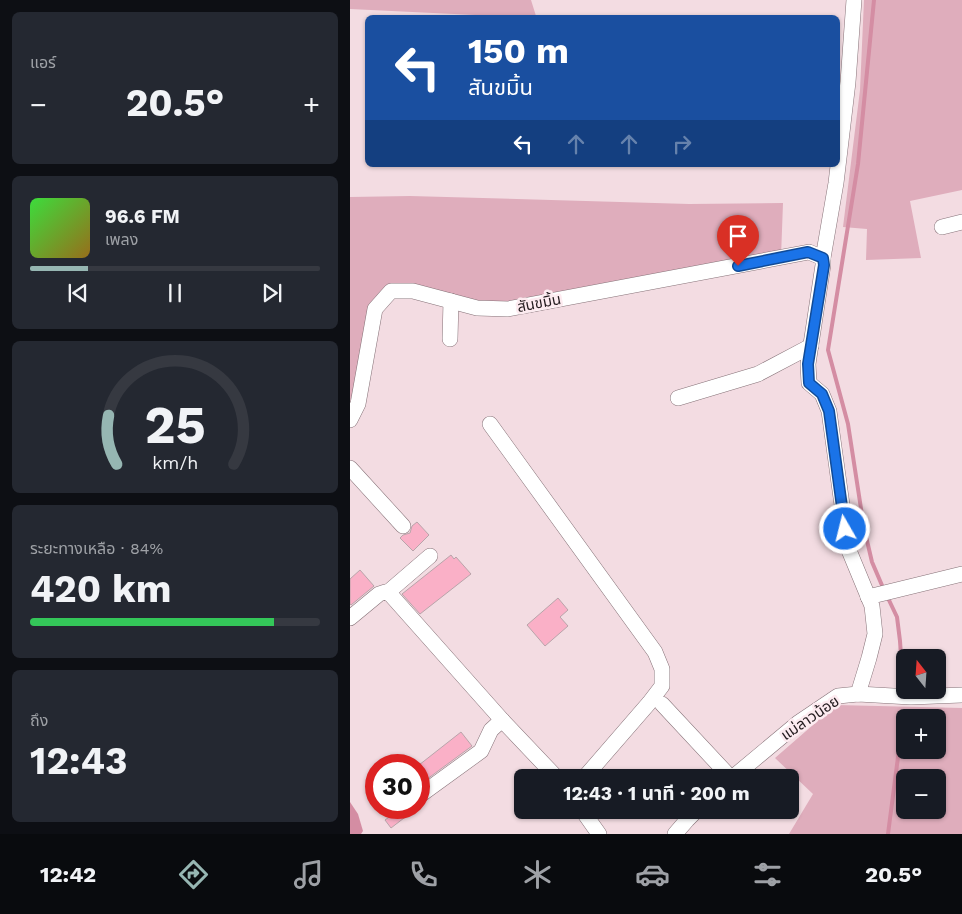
<!DOCTYPE html>
<html lang="th">
<meta charset="utf-8">
<style>
:root{--surface:#171b24;--page:#242831;--text:#f1f3f6;--muted:#9ea1a6;--line:#363941;--accent:#96b6b2}
body{margin:0;font-family:"Work Sans","Noto Sans Thai",sans-serif;background:var(--page);color:var(--text);height:100vh;display:flex;flex-direction:column;font-size:19px;white-space:nowrap}
*{box-sizing:border-box;margin:0}
p{font-size:16px;color:var(--muted)}
.icon{flex:none;width:28px;height:28px;fill:none;stroke:currentColor;stroke-width:2;stroke-linecap:round;stroke-linejoin:round}
.map{position:relative;flex:1;overflow:hidden}
.side{display:flex;flex-direction:column;gap:12px;padding:12px;background:#0d0f14;width:350px}
.side>*{flex:none}
.top-card{position:absolute;left:15px;top:15px;width:475px;height:152px;border-radius:8px;box-shadow:0 1px 4px #0004;background:#1a4fa0;color:#fff;overflow:hidden}
.needle{width:32px;rotate:343deg}
.tools{position:absolute;left:546px;top:649px;display:grid;gap:10px}
.tools a{display:grid;place-items:center;width:50px;height:50px;border-radius:8px;background:var(--surface);box-shadow:0 1px 4px #0004;font-size:25px}
.speed{position:absolute;left:15px;top:754px;display:flex;gap:10px;font-size:25px;font-weight:700;text-align:center}
.speed>*{display:grid;place-content:center;width:65px;height:65px;border-radius:50%;background:var(--surface);box-shadow:0 1px 4px #0004;line-height:1}
.speed .limit{border:8px solid #d22;background:#fff;color:#111}
.pin{position:absolute;display:grid;place-items:center;width:42px;height:42px;color:#fff;margin:-51px -21px;border-radius:50% 50% 50% 0;rotate:-45deg;box-shadow:0 0 5px #0007}
.pin .icon{rotate:45deg}
.me{position:absolute;width:55px;margin:-28px;rotate:352deg;stroke-linejoin:round;filter:drop-shadow(0 0 4px #0008)}
.turn{display:flex;align-items:center;gap:18px;height:105px;padding:0 20px;font-size:22px}
.turn .icon{width:65px;height:65px;stroke-width:2.5}
.turn b{display:block;font-size:35px;line-height:42px}
.lanes{display:flex;align-items:center;height:48px;padding:0 20px;background:#0003;justify-content:center;gap:25px;direction:ltr}
.lanes .off{opacity:.35}
.big{font-size:38px;font-weight:700;line-height:1.1}
.side .card{flex:1;display:flex;flex-direction:column;justify-content:center;gap:8px;min-width:0;padding:0 18px;border-radius:8px;background:var(--page)}
.side .dial{align-items:center;gap:0}
.dial svg{height:130px;overflow:visible;fill:none;stroke:var(--line);stroke-width:7;stroke-linecap:round;text-anchor:middle}
.dial text{fill:var(--text);stroke:none}
.song{display:flex;align-items:center;gap:15px}
.cover{width:60px;height:60px;border-radius:8px;background:linear-gradient(135deg,hsl(120 70% 55%),hsl(40 70% 35%))}
.played{height:5px;border-radius:2px;background:linear-gradient(90deg,var(--accent) 20%,var(--line) 20%)}
.keys{display:flex;justify-content:space-around;direction:ltr}
.heat{display:flex;justify-content:space-between;align-items:center;font-size:28px;direction:ltr}
.charge{height:8px;border-radius:4px;background:linear-gradient(90deg,#34c759 84%,var(--line) 0)}
.trip{position:absolute;left:164px;top:769px;width:285px;height:50px;border-radius:8px;background:var(--surface);box-shadow:0 1px 4px #0004;font-weight:700;line-height:50px;text-align:center}
.menu{display:flex;height:80px;justify-content:space-around;align-items:center;background:#090b0e;color:var(--muted)}
.menu .icon{width:35px;height:35px}
.menu .selected{color:var(--accent)}
.menu b{font-size:22px;color:var(--text)}
main{display:flex;flex:1;min-height:0}
.map>svg:first-child{display:block}
.green{fill:#dfadbc;fill-rule:evenodd}
.water{fill:#d48da3}
.lines{fill:none;stroke-linecap:round;stroke-linejoin:round}
.stream{stroke:#d48da3;stroke-width:4}
.building{fill:#fab0c7;stroke:#b9a4aa}
.minor-casing{stroke:#867278;stroke-width:16}
.minor{stroke:#fff;stroke-width:15}
.route-casing{stroke:#114b97;stroke-width:12}
.route{stroke:#1a73e8;stroke-width:9}
.labels{text-anchor:middle;stroke-width:5;stroke-linejoin:round;paint-order:stroke}
.street-label{font-size:15px;fill:#241c1f;stroke:#fdebf0}
</style>
<main>
<section class="side">
<div class="card"><p>แอร์</p>
<div class="heat"><a>−</a><b class="big">20.5°</b><a>+</a></div>
</div>
<div class="card">
<div class="song"><i class="cover"></i><div><b>96.6 FM</b><p>เพลง</p></div></div>
<div class="played"></div>
<div class="keys"><svg class="icon" aria-label="previous" viewBox="0 0 24 24"><path d="M18 5L8 12l10 7zM5 5v14"/></svg><svg class="icon" aria-label="pause" viewBox="0 0 24 24"><path d="M8 5v14M16 5v14"/></svg><svg class="icon" aria-label="next" viewBox="0 0 24 24"><path d="M6 5l10 7-10 7zM19 5v14"/></svg></div>
</div>
<div class="card dial"><svg viewBox="0 0 100 80">
<path d="M14 69A42 42 0 1 1 86 69"/>
<path d="M14 69A42 42 0 0 1 9 39" stroke="#96b6b2"/>
<text x="50" y="56" font-size="32" font-weight="700">25</text>
<text x="50" y="72" font-size="11">km/h</text>
</svg></div>
<div class="card"><p>ระยะทางเหลือ · 84%</p><b class="big">420 km</b><div class="charge"></div></div>
<div class="card"><p>ถึง</p><b class="big">12:43</b></div>
</section>
<div class="map">
<svg width="612" height="834" viewBox="0 0 612 834">
<rect width="100%" height="100%" fill="#f3dce2"/>
<g class="green">
<path d="M0,0H181L186,16L125,15L0,9Z"/>
<path d="M514,0H612V190L560,201L571,258L516,260L517,229L493,227L510,90Z"/>
<path d="M60,196L339,204L433,203L431,257L158,309L41,291L25,309L10,408L0,399V197Z"/>
<path d="M486,705L612,708V834H439L463,794L425,758ZM555,718H588V750H555ZM555,778H588V810H555Z"/>
</g>
<path class="water" d="M0,802L8,814L13,831L11,834H0Z"/>
<g class="lines">
<g class="stream">
<path d="M524,0L508,164L478,350L498,424L514,528L522,562L534,590"/>
<path d="M537,596L547,617L550,641L553,685"/>
<path d="M538,834L554,711"/>
</g>
</g>
<g class="building">
<path d="M67,522L79,535L63,551L50,538L53,535L60,533L62,526Z"/>
<path d="M101,555L104,559L106,557L121,574L70,614L52,594Z"/>
<path d="M10,570L24,586L1,605L0,604V579Z"/>
<path d="M208,598L218,610L210,617L218,626L195,646L177,625Z"/>
<path d="M111,732L122,746L69,785V765Z"/>
<path d="M52,808H67L41,828L35,820Z"/>
</g>
<g class="lines">
<defs>
<g id="minor">
<path d="M504,0L498,82L486,183L473,258V265L458,364L459,383L472,394L479,411L498,548L522,606L525,634L519,658L508,694"/>
<path d="M592,227L612,222"/>
<path d="M100,339L101,301"/>
<path d="M328,398L408,374L461,346"/>
<path d="M0,420L8,404L25,309L41,291H63L127,308L158,309L459,252L473,258"/>
<path d="M140,424L305,652L312,669V686L299,703L234,778"/>
<path d="M0,468L53,526"/>
<path d="M37,593L80,556"/>
<path d="M518,597L612,574"/>
<path d="M0,618L29,594L35,592L40,594L152,720L207,778"/>
<path d="M312,704L381,778"/>
<path d="M382,778L448,723L488,696L508,694L561,697L612,695"/>
<path d="M69,796L131,751L141,730L152,720"/>
<path d="M232,810L249,834"/>
<path d="M325,834L337,820L347,810"/>
</g>
</defs>
<use href="#minor" class="minor-casing"/>
<use href="#minor" class="minor"/>
</g>
<g class="lines">
<defs>
<path id="route" d="M388,266L458,252L473,258L474,265L458,364L459,383L472,394L479,411L495,529"/>
</defs>
<use href="#route" class="route-casing"/>
<use href="#route" class="route"/>
</g>
<g class="labels">
<g class="street-label">
<text transform="translate(189 303) rotate(-11)" y="5">สันขมิ้น</text>
<text transform="translate(460 718) rotate(-34)" y="5">แม่ลาวน้อย</text>
</g>
</g>
</svg>
<div class="tools">
<a><svg class="needle" viewBox="-14 -14 28 28"><path d="M0-13l5 13h-10z" fill="#e53935"/><path d="M0 13l5-13h-10z" fill="#9ea1a6"/></svg></a>
<a>+</a>
<a>−</a>
</div>
<div class="speed"><div class="limit">30</div></div>
<div class="pin" style="left:388px;top:266px;background:#d93025"><svg class="icon" aria-label="arrive" viewBox="0 0 24 24"><path d="M6 21V4h12l-3 4 3 4H6"/></svg></div>
<svg class="me" style="left:495px;top:529px" viewBox="-20 -20 40 40"><circle r="17" fill="#1a73e8" stroke="#fff" stroke-width="3"/><path d="M0-11L8 9 0 5-8 9z" fill="#fff"/></svg>
<div class="trip">12:43 · 1 นาที · 200 m</div>
<div class="top-card">
<div class="turn"><svg class="icon" aria-label="left" viewBox="0 0 24 24"><path d="M17 20v-9H6M10 6l-5 5 5 5"/></svg><div><b>150 m</b>สันขมิ้น</div></div>
<div class="lanes"><svg class="icon" aria-label="left" viewBox="0 0 24 24"><path d="M17 20v-9H6M10 6l-5 5 5 5"/></svg><svg class="icon off" aria-label="ahead" viewBox="0 0 24 24"><path d="M12 20V5M6 11l6-6 6 6"/></svg><svg class="icon off" aria-label="ahead" viewBox="0 0 24 24"><path d="M12 20V5M6 11l6-6 6 6"/></svg><svg class="icon off" aria-label="right" viewBox="0 0 24 24"><path d="M7 20v-9h11M14 6l5 5-5 5"/></svg></div>
</div>
</div>
</main>
<nav class="menu">
<b>12:42</b>
<svg class="icon selected" aria-label="directions" viewBox="0 0 24 24"><path d="M12 3l9 9-9 9-9-9zM9 14v-3h6M13 9l2 2-2 2"/></svg>
<svg class="icon" aria-label="music" viewBox="0 0 24 24"><path d="M9 18V5l10-2v13"/><circle cx="6" cy="18" r="3"/><circle cx="16" cy="16" r="3"/></svg>
<svg class="icon" aria-label="phone" viewBox="0 0 24 24"><path d="M5 4h4l2 5-3 2q2 4 5 5l2-3 5 2v4C11 20 4 13 5 4z"/></svg>
<svg class="icon" aria-label="climate" viewBox="0 0 24 24"><path d="M12 3v18M4 7l16 10M4 17L20 7"/></svg>
<svg class="icon" aria-label="car" viewBox="0 0 24 24"><path d="M5 17H2v-5l4-1 3-4h7l3 4 3 1v5h-3M9 17h6M6 11h13"/><circle cx="7" cy="17" r="2"/><circle cx="17" cy="17" r="2"/></svg>
<svg class="icon" aria-label="filters" viewBox="0 0 24 24"><path d="M4 7h16M4 17h16"/><circle cx="9" cy="7" r="2"/><circle cx="15" cy="17" r="2"/></svg>
<b>20.5°</b>
</nav>
